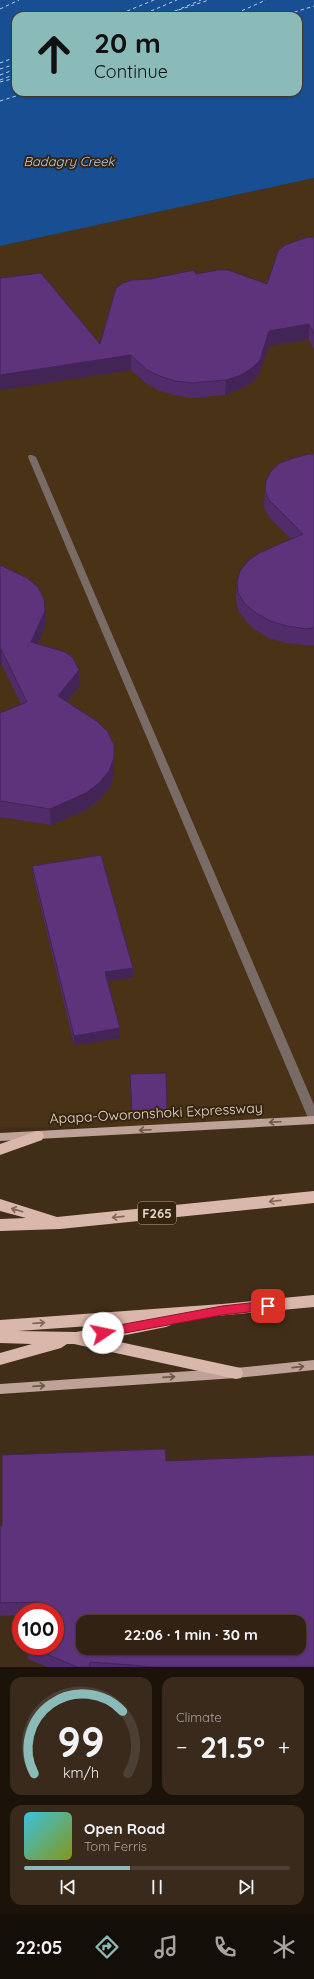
<!DOCTYPE html>
<meta charset="utf-8">
<style>
:root{--surface:#312213;--page:#392a1c;--text:#f1f3f6;--muted:#a8a4a0;--line:#4c3f33;--accent:#8bbbb9}
body{margin:0;font-family:Quicksand,sans-serif;background:var(--page);color:var(--text);height:100vh;display:flex;flex-direction:column;font-size:15px;white-space:nowrap}
*{box-sizing:border-box;margin:0}
p{font-size:13px;color:var(--muted)}
.icon{flex:none;width:22px;height:22px;fill:none;stroke:currentColor;stroke-width:2;stroke-linecap:round;stroke-linejoin:round}
.map{position:relative;height:1667px;overflow:hidden}
.side{display:flex;flex-direction:column;gap:10px;padding:10px;background:#1b130a;flex:1}
.side>*{flex:none}
.banner{position:absolute;left:12px;top:12px;width:290px;height:84px;border-radius:12px;box-shadow:0 1px 3px #0004,0 0 0 1px var(--line);background:#8bbbb9;color:#111;overflow:hidden}
.speed{position:absolute;left:12px;top:1603px;display:flex;gap:8px;font-size:20px;font-weight:700;text-align:center}
.speed>*{display:grid;place-content:center;width:52px;height:52px;border-radius:50%;background:var(--surface);box-shadow:0 1px 3px #0004,0 0 0 1px var(--line);line-height:1}
.speed .limit{border:6px solid #d22;background:#fff;color:#111}
.pin{position:absolute;display:grid;place-items:center;width:34px;height:34px;color:#fff;margin:-17px;border-radius:8px;box-shadow:0 2px 6px #0006}
.me{position:absolute;width:44px;margin:-22px;rotate:79deg;stroke-linejoin:round;filter:drop-shadow(0 0 3px #0008)}
.turn{display:flex;align-items:center;gap:14px;height:84px;padding:0 16px;font-size:18px}
.turn .icon{width:52px;height:52px;stroke-width:2.5}
.turn b{display:block;font-size:28px;line-height:34px}
.big{font-size:30px;font-weight:700;line-height:1.1}
.side .tile{flex:1;display:flex;flex-direction:column;justify-content:center;gap:6px;min-width:0;padding:0 14px;border-radius:12px;background:var(--page)}
.side .dial{align-items:center;gap:0}
.dial svg{height:104px;overflow:visible;fill:none;stroke:var(--line);stroke-width:7;stroke-linecap:round;text-anchor:middle}
.dial text{fill:var(--text);stroke:none}
.song{display:flex;align-items:center;gap:12px}
.cover{width:48px;height:48px;border-radius:6px;background:linear-gradient(135deg,hsl(190 70% 55%),hsl(70 70% 35%))}
.played{height:4px;border-radius:2px;background:linear-gradient(90deg,var(--accent) 40%,var(--line) 40%)}
.keys{display:flex;justify-content:space-around;direction:ltr}
.heat{display:flex;justify-content:space-between;align-items:center;font-size:22px;direction:ltr}
.side .tiles{flex:1;display:grid;gap:10px;grid-template-columns:1fr 1fr}
.tile:last-child{grid-column:span 2}
.trip{position:absolute;left:76px;top:1615px;width:230px;height:40px;border-radius:12px;background:var(--surface);box-shadow:0 1px 3px #0004,0 0 0 1px var(--line);font-weight:700;line-height:40px;text-align:center}
.tab-bar{display:flex;height:64px;justify-content:space-around;align-items:center;background:#140e08;color:var(--muted)}
.tab-bar .icon{width:28px;height:28px}
.tab-bar .on{color:var(--accent)}
.tab-bar b{font-size:18px;color:var(--text)}
.map>svg:first-child{display:block}
.built{fill:#4a3216}
.water{fill:#184f92;fill-rule:evenodd}
.lines{fill:none;stroke-linecap:round;stroke-linejoin:round}
.ferry{stroke:#b1cdf3;stroke-width:1;stroke-dasharray:3.5 3;stroke-linecap:butt}
.minor{fill:#796b66;fill-rule:evenodd}
.major{fill:#bea297;fill-rule:evenodd}
.highway{fill:#dab7ab;fill-rule:evenodd}
.wall{fill:#512c6b}
.shaded-wall{fill:#422457}
.building{fill:#5e337c;stroke:#422457;fill-rule:evenodd}
.oneway{stroke:#6c5645}
.oneway2{stroke:#806655}
.route{fill:#e11d48;stroke:#92132f}
.labels{text-anchor:middle;stroke-width:4;stroke-linejoin:round;paint-order:stroke}
.far-water-label{font-size:13px;font-style:italic;fill:#b1cdf3;stroke:#36240f}
.shield{fill:#36240f;stroke:#afa192;stroke-width:1}
.shield-label{font-size:13px;font-weight:bold;fill:#e3d7ca}
.street-label{font-size:14px;fill:#e3d7ca;stroke:#36240f}
</style>
<div class="map">
<svg width="314" height="1667" viewBox="0 0 314 1667">
<rect width="100%" height="100%" fill="#412e19"/>
<path class="built" d="M314,178V1119L213,1127H0V246Z"/>
<path class="water" d="M0,0H314V178L0,246ZM16,16H298V92H16Z"/>
<g class="lines">
<g class="ferry">
<path d="M0,9L19,0"/>
<path d="M175,11L201,0"/>
<path d="M115,16L154,0"/>
<path d="M139,16L177,0"/>
<path d="M160,16L209,0"/>
<path d="M230,16L266,0"/>
<path d="M282,16L314,6"/>
<path d="M0,63L16,57"/>
<path d="M0,69L16,64"/>
<path d="M0,75L16,69"/>
<path d="M0,80L16,74"/>
<path d="M0,82L16,78"/>
<path d="M0,101L29,92"/>
</g>
<path class="minor" d="M29,455H32L36,457L314,1105V1122L310,1121L308,1118L28,457Z"/>
<g class="major">
<path d="M314,1116V1124L0,1141V1133Z"/>
<path d="M314,1360V1370L236,1378L0,1394V1384L236,1368Z"/>
</g>
<g class="highway">
<path d="M37,1131L42,1132L44,1136L42,1140L0,1155V1144Z"/>
<path d="M314,1191V1203L60,1229L0,1231V1219L26,1218L0,1211V1199L57,1217Z"/>
<path d="M314,1295V1307L173,1320L171,1325L166,1327L106,1339L236,1367L241,1368L243,1373L241,1378L236,1379L74,1344H67L61,1348L0,1365V1353L32,1344L0,1343V1320L222,1304ZM118,1324L76,1332L18,1331Z"/>
</g>
</g>
<g class="wall">
<path d="M314,237V350L309,339L269,346L259,374L252,383L240,389L225,395L192,398L175,395L160,391L147,384L131,370L100,344L150,279L196,274L267,284Z"/>
<path d="M314,454V645H305L286,643L269,638L255,630L245,620L238,610L236,598L237,582L291,539L269,517L264,507L265,490Z"/>
<path d="M0,565L45,611V627L38,644L79,670L80,686L67,702L114,775L110,787L100,799L86,810L51,825L0,817V713L21,704L2,665H0Z"/>
<path d="M32,866L133,968V977L107,981L120,1028V1038L74,1045L33,875Z"/>
<path d="M131,1084L167,1110V1120H132Z"/>
<path d="M166,1461L314,1667H47L28,1659L27,1646H55V1612H21V1615L0,1616V1526H2Z"/>
</g>
<g class="shaded-wall">
<path d="M309,324V339L269,346L259,374L252,383L240,389L225,395L226,380L269,331Z"/>
<path d="M131,355V370L0,390V375Z"/>
<path d="M45,611V627L32,658L31,642Z"/>
<path d="M0,649H1L2,665H0Z"/>
<path d="M79,670L80,686L58,712V696Z"/>
<path d="M114,758V775L110,787L100,799L86,810L51,825L50,809Z"/>
<path d="M133,968V977L105,982V972Z"/>
<path d="M120,1028V1038L74,1045V1036Z"/>
</g>
<g class="building">
<path d="M308,237H314V334L309,324L269,331L260,360L252,368L241,375L226,380L192,383L175,381L160,376L147,370L131,355L0,375V278L41,273L100,344L116,288L123,283L132,280L150,279L194,270L196,274L218,270H228L267,284L278,251L285,245Z"/>
<path d="M309,454H314V628L306,629L287,626L270,621L256,613L245,604L238,593L237,582L240,571L248,561L259,553L303,534L269,500L265,490L266,481L271,471L280,463L294,458Z"/>
<path d="M0,565L27,578L38,587L44,599L45,611L31,642L65,652L73,658L79,670L58,696L98,722L108,732L114,745V758L109,771L99,783L86,793L50,809L0,801V713L27,702L1,649H0Z"/>
<path d="M101,855L133,968L105,972L120,1028L74,1036L32,866Z"/>
<path d="M166,1073L167,1110L132,1111L130,1074Z"/>
<path d="M165,1449L166,1461L314,1455V1667H156L90,1662L89,1667H77L28,1646H55V1612H36L39,1602L0,1603V1526H2V1455ZM83,1622H299V1648H83Z"/>
</g>
<defs><path id="oneway-shaft" d="M-6 0H5M1.5-3L5.5 0L1.5 3" fill="none" stroke-width="1.6" stroke-linecap="round" stroke-linejoin="round"/></defs>
<g class="oneway">
<use href="#oneway-shaft" transform="translate(275 1122) rotate(177)"/>
<use href="#oneway-shaft" transform="translate(145 1130) rotate(177)"/>
<use href="#oneway-shaft" transform="translate(298 1367) rotate(-6)"/>
<use href="#oneway-shaft" transform="translate(169 1377) rotate(-4)"/>
<use href="#oneway-shaft" transform="translate(39 1386) rotate(-4)"/>
</g>
<g class="oneway2">
<use href="#oneway-shaft" transform="translate(275 1201) rotate(174)"/>
<use href="#oneway-shaft" transform="translate(17 1210) rotate(-164)"/>
<use href="#oneway-shaft" transform="translate(118 1217) rotate(174)"/>
<use href="#oneway-shaft" transform="translate(39 1323) rotate(-4)"/>
</g>
<path class="route" d="M268,1301L272,1302L273,1306L272,1309L268,1310L222,1315L103,1337L99,1336L98,1333L99,1329L103,1328L222,1306Z"/>
<g class="labels">
<g class="far-water-label">
<text x="69" y="166">Badagry Creek</text>
</g>
<rect class="shield" x="138" y="1202" width="38" height="22" rx="3"/>
<g class="shield-label">
<text x="157" y="1218">F265</text>
</g>
<g class="street-label">
<text transform="translate(156 1113) rotate(-3)" y="5">Apapa-Oworonshoki Expressway</text>
</g>
</g>
</svg>
<div class="speed"><div class="limit">100</div></div>
<div class="pin" style="left:268px;top:1306px;background:#d93025"><svg class="icon" aria-label="arrive" viewBox="0 0 24 24"><path d="M6 21V4h12l-3 4 3 4H6"/></svg></div>
<svg class="me" style="left:103px;top:1333px" viewBox="-20 -20 40 40"><circle r="19" fill="#fff"/><path d="M0-13L10 11 0 6-10 11z" fill="#e11d48"/></svg>
<div class="trip">22:06 · 1 min · 30 m</div>
<div class="banner">
<div class="turn"><svg class="icon" aria-label="ahead" viewBox="0 0 24 24"><path d="M12 20V5M6 11l6-6 6 6"/></svg><div><b>20 m</b>Continue</div></div>
</div>
</div>
<section class="side">
<div class="tiles">
<div class="tile dial"><svg viewBox="0 0 100 80">
<path d="M14 69A42 42 0 1 1 86 69"/>
<path d="M14 69A42 42 0 0 1 82 21" stroke="#8bbbb9"/>
<text x="50" y="56" font-size="32" font-weight="700">99</text>
<text x="50" y="72" font-size="11">km/h</text>
</svg></div>
<div class="tile"><p>Climate</p>
<div class="heat"><a>−</a><b class="big">21.5°</b><a>+</a></div>
</div>
<div class="tile">
<div class="song"><i class="cover"></i><div><b>Open Road</b><p>Tom Ferris</p></div></div>
<div class="played"></div>
<div class="keys"><svg class="icon" aria-label="previous" viewBox="0 0 24 24"><path d="M18 5L8 12l10 7zM5 5v14"/></svg><svg class="icon" aria-label="pause" viewBox="0 0 24 24"><path d="M8 5v14M16 5v14"/></svg><svg class="icon" aria-label="next" viewBox="0 0 24 24"><path d="M6 5l10 7-10 7zM19 5v14"/></svg></div>
</div>
</div>
</section>
<nav class="tab-bar">
<b>22:05</b>
<svg class="icon on" aria-label="directions" viewBox="0 0 24 24"><path d="M12 3l9 9-9 9-9-9zM9 14v-3h6M13 9l2 2-2 2"/></svg>
<svg class="icon" aria-label="music" viewBox="0 0 24 24"><path d="M9 18V5l10-2v13"/><circle cx="6" cy="18" r="3"/><circle cx="16" cy="16" r="3"/></svg>
<svg class="icon" aria-label="phone" viewBox="0 0 24 24"><path d="M5 4h4l2 5-3 2q2 4 5 5l2-3 5 2v4C11 20 4 13 5 4z"/></svg>
<svg class="icon" aria-label="climate" viewBox="0 0 24 24"><path d="M12 3v18M4 7l16 10M4 17L20 7"/></svg>
</nav>
